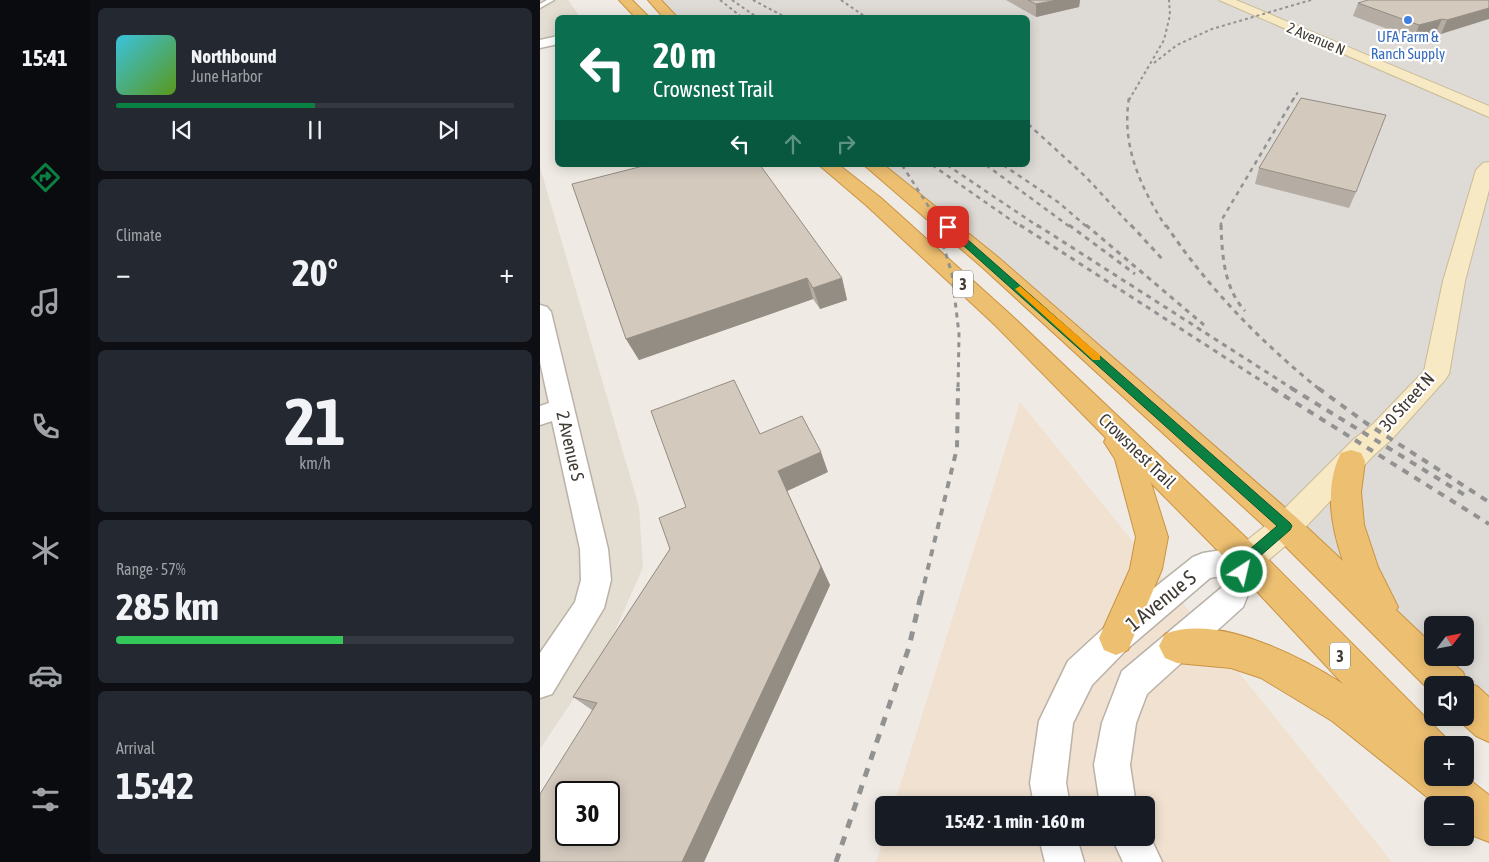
<!DOCTYPE html>
<meta charset="utf-8">
<style>
:root{--surface:#171b24;--page:#242831;--text:#f1f3f6;--muted:#9ea1a6;--line:#363941;--accent:#0b8043}
body{margin:0;font-family:"Asap Condensed",sans-serif;background:var(--page);color:var(--text);height:100vh;display:flex;flex-direction:column;font-size:19px;white-space:nowrap}
*{box-sizing:border-box;margin:0}
p{font-size:16px;color:var(--muted)}
.icon{flex:none;width:28px;height:28px;fill:none;stroke:currentColor;stroke-width:2;stroke-linecap:round;stroke-linejoin:round}
.map{position:relative;flex:1;overflow:hidden}
.sheet{display:flex;flex-direction:column;gap:8px;padding:8px;background:#0d0f14;width:450px}
.sheet>*{flex:none}
.guide{position:absolute;left:15px;top:15px;width:475px;height:152px;border-radius:8px;box-shadow:0 2px 12px #0003;background:#0b6e4f;color:#fff;overflow:hidden}
.needle{width:32px;rotate:58deg}
.fabs{position:absolute;left:884px;top:616px;display:grid;gap:10px}
.fabs a{display:grid;place-items:center;width:50px;height:50px;border-radius:8px;background:var(--surface);box-shadow:0 2px 12px #0003;font-size:25px}
.speed{position:absolute;left:15px;top:781px;display:flex;gap:10px;font-size:25px;font-weight:700;text-align:center}
.speed>*{display:grid;place-content:center;width:65px;height:65px;border-radius:50%;background:var(--surface);box-shadow:0 2px 12px #0003;line-height:1}
.speed .limit{border:2px solid #111;border-radius:8px;background:#fff;color:#111}
.pin{position:absolute;display:grid;place-items:center;width:42px;height:42px;color:#fff;margin:-21px;border-radius:10px;box-shadow:0 2px 8px #0006}
.me{position:absolute;width:55px;margin:-28px;rotate:35deg;stroke-linejoin:round;filter:drop-shadow(0 0 4px #0008)}
.turn{display:flex;align-items:center;gap:18px;height:105px;padding:0 15px;font-size:22px}
.turn .icon{width:65px;height:65px;stroke-width:2.5}
.turn b{display:block;font-size:35px;line-height:42px}
.lanes{display:flex;align-items:center;height:48px;padding:0 15px;background:#0003;justify-content:center;gap:25px;direction:ltr}
.lanes .off{opacity:.35}
.big{font-size:38px;font-weight:700;line-height:1.1}
.sheet .card{flex:1;display:flex;flex-direction:column;justify-content:center;gap:8px;min-width:0;padding:0 18px;border-radius:8px;background:var(--page)}
.sheet .dial{align-items:center;gap:0}
.dial b{font-size:65px;line-height:1}
.song{display:flex;align-items:center;gap:15px}
.cover{width:60px;height:60px;border-radius:8px;background:linear-gradient(135deg,hsl(190 70% 55%),hsl(90 70% 35%))}
.played{height:5px;border-radius:2px;background:linear-gradient(90deg,var(--accent) 50%,var(--line) 50%)}
.keys{display:flex;justify-content:space-around;direction:ltr}
.heat{display:flex;justify-content:space-between;align-items:center;font-size:28px;direction:ltr}
.charge{height:8px;border-radius:4px;background:linear-gradient(90deg,#34c759 57%,var(--line) 0)}
.trip{position:absolute;left:335px;top:796px;width:280px;height:50px;border-radius:8px;background:var(--surface);box-shadow:0 2px 12px #0003;font-weight:700;line-height:50px;text-align:center}
main{display:flex;flex:1;min-height:0}
.tab-bar{display:flex;flex-direction:column;width:90px;justify-content:space-around;align-items:center;background:#090b0e;color:var(--muted)}
.tab-bar .icon{width:35px;height:35px}
.tab-bar .on{color:var(--accent)}
.tab-bar b{font-size:22px;color:var(--text)}
.map>svg:first-child{display:block}
.residential{fill:#e3ddd2}
.commercial{fill:#f0e1d0}
.industrial{fill:#dedad5;fill-rule:evenodd}
.lines{fill:none;stroke-linecap:round;stroke-linejoin:round}
.lane-casing{stroke:#bab2a7;stroke-width:3}
.street-casing{stroke:#bab2a7;stroke-width:3}
.secondary-casing{stroke:#cabb98;stroke-width:2}
.highway-casing{stroke:#ca9343;stroke-width:2}
.lane{fill:#fff;fill-rule:evenodd}
.street{fill:#fff;fill-rule:evenodd}
.secondary{fill:#f8e9c5;fill-rule:evenodd}
.highway{fill:#edbf71;fill-rule:evenodd}
.rail-far4{stroke:#929292;stroke-width:2;stroke-dasharray:3 3;stroke-linecap:butt}
.rail-far3{stroke:#929292;stroke-width:2.5;stroke-dasharray:4.5 4.5;stroke-linecap:butt}
.rail-far2{stroke:#929292;stroke-width:3;stroke-dasharray:5 5;stroke-linecap:butt}
.rail-far1{stroke:#929292;stroke-width:4;stroke-dasharray:7 7;stroke-linecap:butt}
.rail{stroke:#929292;stroke-width:5;stroke-dasharray:9 9;stroke-linecap:butt}
.wall{fill:#b5ada3}
.shaded-wall{fill:#948d84}
.building{fill:#d3c9bd;stroke:#948d84;fill-rule:evenodd}
.route{fill:#0b8043;stroke:#07532c}
.slow{fill:#f59e0b}
.shop-dot{fill:#3f7fe0;stroke:#fff;stroke-width:2}
.labels{text-anchor:middle;stroke-width:4.5;stroke-linejoin:round;paint-order:stroke}
.far-shop-label{font-size:15px;fill:#366cbe;stroke:#fff}
.far-street-label{font-size:15px;fill:#413b34;stroke:#fff}
.shield{fill:#fff;stroke:#7a7671;stroke-width:1}
.shield-label{font-size:16px;font-weight:bold;fill:#413b34}
.street-label{font-size:18px;fill:#413b34;stroke:#fff}
.near-street-label{font-size:21px;fill:#413b34;stroke:#fff}
</style>
<main>
<nav class="tab-bar">
<b>15:41</b>
<svg class="icon on" aria-label="directions" viewBox="0 0 24 24"><path d="M12 3l9 9-9 9-9-9zM9 14v-3h6M13 9l2 2-2 2"/></svg>
<svg class="icon" aria-label="music" viewBox="0 0 24 24"><path d="M9 18V5l10-2v13"/><circle cx="6" cy="18" r="3"/><circle cx="16" cy="16" r="3"/></svg>
<svg class="icon" aria-label="phone" viewBox="0 0 24 24"><path d="M5 4h4l2 5-3 2q2 4 5 5l2-3 5 2v4C11 20 4 13 5 4z"/></svg>
<svg class="icon" aria-label="climate" viewBox="0 0 24 24"><path d="M12 3v18M4 7l16 10M4 17L20 7"/></svg>
<svg class="icon" aria-label="car" viewBox="0 0 24 24"><path d="M5 17H2v-5l4-1 3-4h7l3 4 3 1v5h-3M9 17h6M6 11h13"/><circle cx="7" cy="17" r="2"/><circle cx="17" cy="17" r="2"/></svg>
<svg class="icon" aria-label="filters" viewBox="0 0 24 24"><path d="M4 7h16M4 17h16"/><circle cx="9" cy="7" r="2"/><circle cx="15" cy="17" r="2"/></svg>
</nav>
<section class="sheet">
<div class="card">
<div class="song"><i class="cover"></i><div><b>Northbound</b><p>June Harbor</p></div></div>
<div class="played"></div>
<div class="keys"><svg class="icon" aria-label="previous" viewBox="0 0 24 24"><path d="M18 5L8 12l10 7zM5 5v14"/></svg><svg class="icon" aria-label="pause" viewBox="0 0 24 24"><path d="M8 5v14M16 5v14"/></svg><svg class="icon" aria-label="next" viewBox="0 0 24 24"><path d="M6 5l10 7-10 7zM19 5v14"/></svg></div>
</div>
<div class="card"><p>Climate</p>
<div class="heat"><a>−</a><b class="big">20°</b><a>+</a></div>
</div>
<div class="card dial"><b>21</b><p>km/h</p></div>
<div class="card"><p>Range · 57%</p><b class="big">285 km</b><div class="charge"></div></div>
<div class="card"><p>Arrival</p><b class="big">15:42</b></div>
</section>
<div class="map">
<svg width="949" height="862" viewBox="0 0 949 862">
<rect width="100%" height="100%" fill="#efebe4"/>
<g class="residential">
<path d="M0,0H28L40,17L18,18L17,46L0,49Z"/>
<path d="M0,167L99,507L103,567L67,649L0,749Z"/>
</g>
<path class="commercial" d="M480,402L852,862H336L344,837L606,838V805H354Z"/>
<path class="industrial" d="M114,0H949V723L925,685H909L746,527L327,165H488V18L132,17ZM892,625H925V658H892Z"/>
<g class="lines">
<defs>
<path id="lane" d="M7,0H14L0,8V4Z"/>
<g id="street">
<path d="M18,36V44L0,48V40Z"/>
<path d="M0,305L7,307L11,312L68,549L71,580L64,608L12,694L0,698V653L35,602L41,580L40,549L12,421L0,425V406L9,403L0,362Z"/>
<path d="M707,546L717,550L722,559L703,607L607,694L596,723L590,765L596,805H560L554,765L562,723L582,671L681,588L686,575L670,578L587,649L552,685L533,723L526,783L530,805H494L490,783L499,721L528,661L565,627L653,557L663,553Z"/>
<path d="M606,828L622,862H583L572,838H606Z"/>
<path d="M499,838H537L544,862H505Z"/>
</g>
<g id="secondary">
<path d="M679,0H696L949,106V117Z"/>
<path d="M949,162V190L925,281L909,374L905,380L852,439L834,455L757,536L718,569L707,573L696,569L691,559L696,549L735,518L814,439L832,425L884,371L903,281L936,170L943,163Z"/>
</g>
<g id="highway">
<path d="M79,0H92L110,18H96Z"/>
<path d="M108,0H121L138,18H124Z"/>
<path d="M279,165H299L341,198L471,315L718,549L906,738L908,745H892V778L925,776L949,795V842L934,836L925,828V805H897L792,721L721,678L691,668L637,663L625,658L619,646L625,634C676,613 760,656 803,684L696,569L611,483L628,537L622,569L588,650L576,655L564,650L559,638L590,569L596,537L575,459L564,442L566,438L455,325L327,206Z"/>
<path d="M324,165H344L459,258L757,518L803,561C791,527 784,486 801,453L811,450L821,453L825,461L821,492L824,525L838,567L858,607L856,610L892,644V658H907L923,672L927,682L938,687L949,697V742L936,736L916,718H925V685H892V693L735,536L443,268Z"/>
</g>
</defs>
<use href="#lane" class="lane-casing"/>
<use href="#street" class="street-casing"/>
<use href="#secondary" class="secondary-casing"/>
<use href="#highway" class="highway-casing"/>
<use href="#lane" class="lane"/>
<use href="#street" class="street"/>
<use href="#secondary" class="secondary"/>
<use href="#highway" class="highway"/>
<g class="rail-far4">
<path d="M180,0L203,18"/>
<path d="M192,0L218,18"/>
<path d="M213,0L247,18"/>
<path d="M301,0L327,18"/>
<path d="M614,63L637,45L672,29L771,0"/>
<path d="M589,100L624,40L630,15L629,0"/>
<path d="M753,100L758,92"/>
</g>
<g class="rail-far3">
<path d="M589,98C581,146 601,188 626,227"/>
<path d="M488,124L546,177L592,227"/>
<path d="M362,165L394,215L398,227"/>
<path d="M392,165L481,227"/>
<path d="M407,165L499,227"/>
<path d="M446,165L530,227"/>
<path d="M463,165L518,202L547,227"/>
<path d="M681,227V221L754,98"/>
</g>
<g class="rail-far2">
<path d="M397,225L412,274L419,334L418,389"/>
<path d="M480,225L734,389"/>
<path d="M497,225L753,389"/>
<path d="M529,225L595,274"/>
<path d="M546,225L664,325"/>
<path d="M591,225L624,261"/>
<path d="M626,225C668,288 720,341 779,389"/>
<path d="M681,225C682,255 684,288 705,311"/>
</g>
<g class="rail-far1">
<path d="M732,388L949,524"/>
<path d="M751,388L928,497"/>
<path d="M778,388L826,423L949,502"/>
<path d="M381,597L417,448L418,388"/>
</g>
<path class="rail" d="M296,862L369,647L381,595"/>
</g>
<g class="wall">
<path d="M466,0H540L539,7L496,17Z"/>
<path d="M949,0L901,34L896,32L874,39L813,16L818,3Z"/>
<path d="M719,168L816,192L809,208L715,184Z"/>
<path d="M32,184L302,278L307,300L280,309L273,299L99,360L86,339Z"/>
<path d="M288,472L247,491L290,585L164,862H0L52,710L33,697L130,549L146,507Z"/>
</g>
<g class="shaded-wall">
<path d="M517,0H540L539,7L496,17V4Z"/>
<path d="M949,8V19L901,34L907,20Z"/>
<path d="M902,19L896,32L874,39L879,25Z"/>
<path d="M267,278L273,299L99,360L86,339Z"/>
<path d="M302,278L307,300L280,309L273,288Z"/>
<path d="M281,452L288,472L247,491L290,585L164,862H142L238,471Z"/>
</g>
<g class="building">
<path d="M488,0H517L496,4Z"/>
<path d="M828,0H949V8L907,20L902,19L879,25L818,3Z"/>
<path d="M761,98L846,115L816,192L719,168Z"/>
<path d="M107,165H220L302,278L273,288L267,278L86,339L32,184Z"/>
<path d="M194,380L220,434L262,416L281,452L238,471L281,567L142,862H0V794L57,703L33,697L130,549L119,518L146,507L111,411ZM26,792H69V835H26Z"/>
</g>
<path class="route" d="M405,225H411L750,523L752,526L750,530L712,563L707,576L702,578L697,576L695,572L703,555L737,526L405,229Z"/>
<path class="slow" d="M480,286L560,355V360H553L477,291L475,289Z"/>
<circle class="shop-dot" cx="868" cy="20" r="5"/>
<g class="labels">
<g class="far-shop-label">
<text x="868" y="42">UFA Farm &amp;<tspan x="868" dy="17">Ranch Supply</tspan></text>
</g>
<g class="far-street-label">
<text transform="translate(776 39) rotate(23)" y="5">2 Avenue N</text>
</g>
<g class="shield">
<rect x="413" y="270.5" width="20" height="27" rx="4"/>
<rect x="790" y="642.5" width="20" height="27" rx="4"/>
</g>
<g class="shield-label">
<text x="423" y="290">3</text>
<text x="800" y="662">3</text>
</g>
<g class="street-label">
<text transform="translate(867 402) rotate(-48)" y="6">30 Street N</text>
<text transform="translate(30 446) rotate(77)" y="6">2 Avenue S</text>
<text transform="translate(597 451) rotate(44)" y="6">Crowsnest Trail</text>
</g>
<g class="near-street-label">
<text transform="translate(621 601) rotate(-39)" y="7">1 Avenue S</text>
</g>
</g>
</svg>
<div class="fabs">
<a><svg class="needle" viewBox="-14 -14 28 28"><path d="M0-13l5 13h-10z" fill="#e53935"/><path d="M0 13l5-13h-10z" fill="#9ea1a6"/></svg></a>
<a><svg class="icon" aria-label="sound" viewBox="0 0 24 24"><path d="M4 9h4l5-4v14l-5-4H4zM17 9q2 3 0 6"/></svg></a>
<a>+</a>
<a>−</a>
</div>
<div class="speed"><div class="limit">30</div></div>
<div class="pin" style="left:408px;top:227px;background:#d93025"><svg class="icon" aria-label="arrive" viewBox="0 0 24 24"><path d="M6 21V4h12l-3 4 3 4H6"/></svg></div>
<svg class="me" style="left:702px;top:572px" viewBox="-20 -20 40 40"><circle r="17" fill="#0b8043" stroke="#fff" stroke-width="3"/><path d="M0-11L8 9 0 5-8 9z" fill="#fff"/></svg>
<div class="trip">15:42 · 1 min · 160 m</div>
<div class="guide">
<div class="turn"><svg class="icon" aria-label="left" viewBox="0 0 24 24"><path d="M17 20v-9H6M10 6l-5 5 5 5"/></svg><div><b>20 m</b>Crowsnest Trail</div></div>
<div class="lanes"><svg class="icon" aria-label="left" viewBox="0 0 24 24"><path d="M17 20v-9H6M10 6l-5 5 5 5"/></svg><svg class="icon off" aria-label="ahead" viewBox="0 0 24 24"><path d="M12 20V5M6 11l6-6 6 6"/></svg><svg class="icon off" aria-label="right" viewBox="0 0 24 24"><path d="M7 20v-9h11M14 6l5 5-5 5"/></svg></div>
</div>
</div>
</main>
